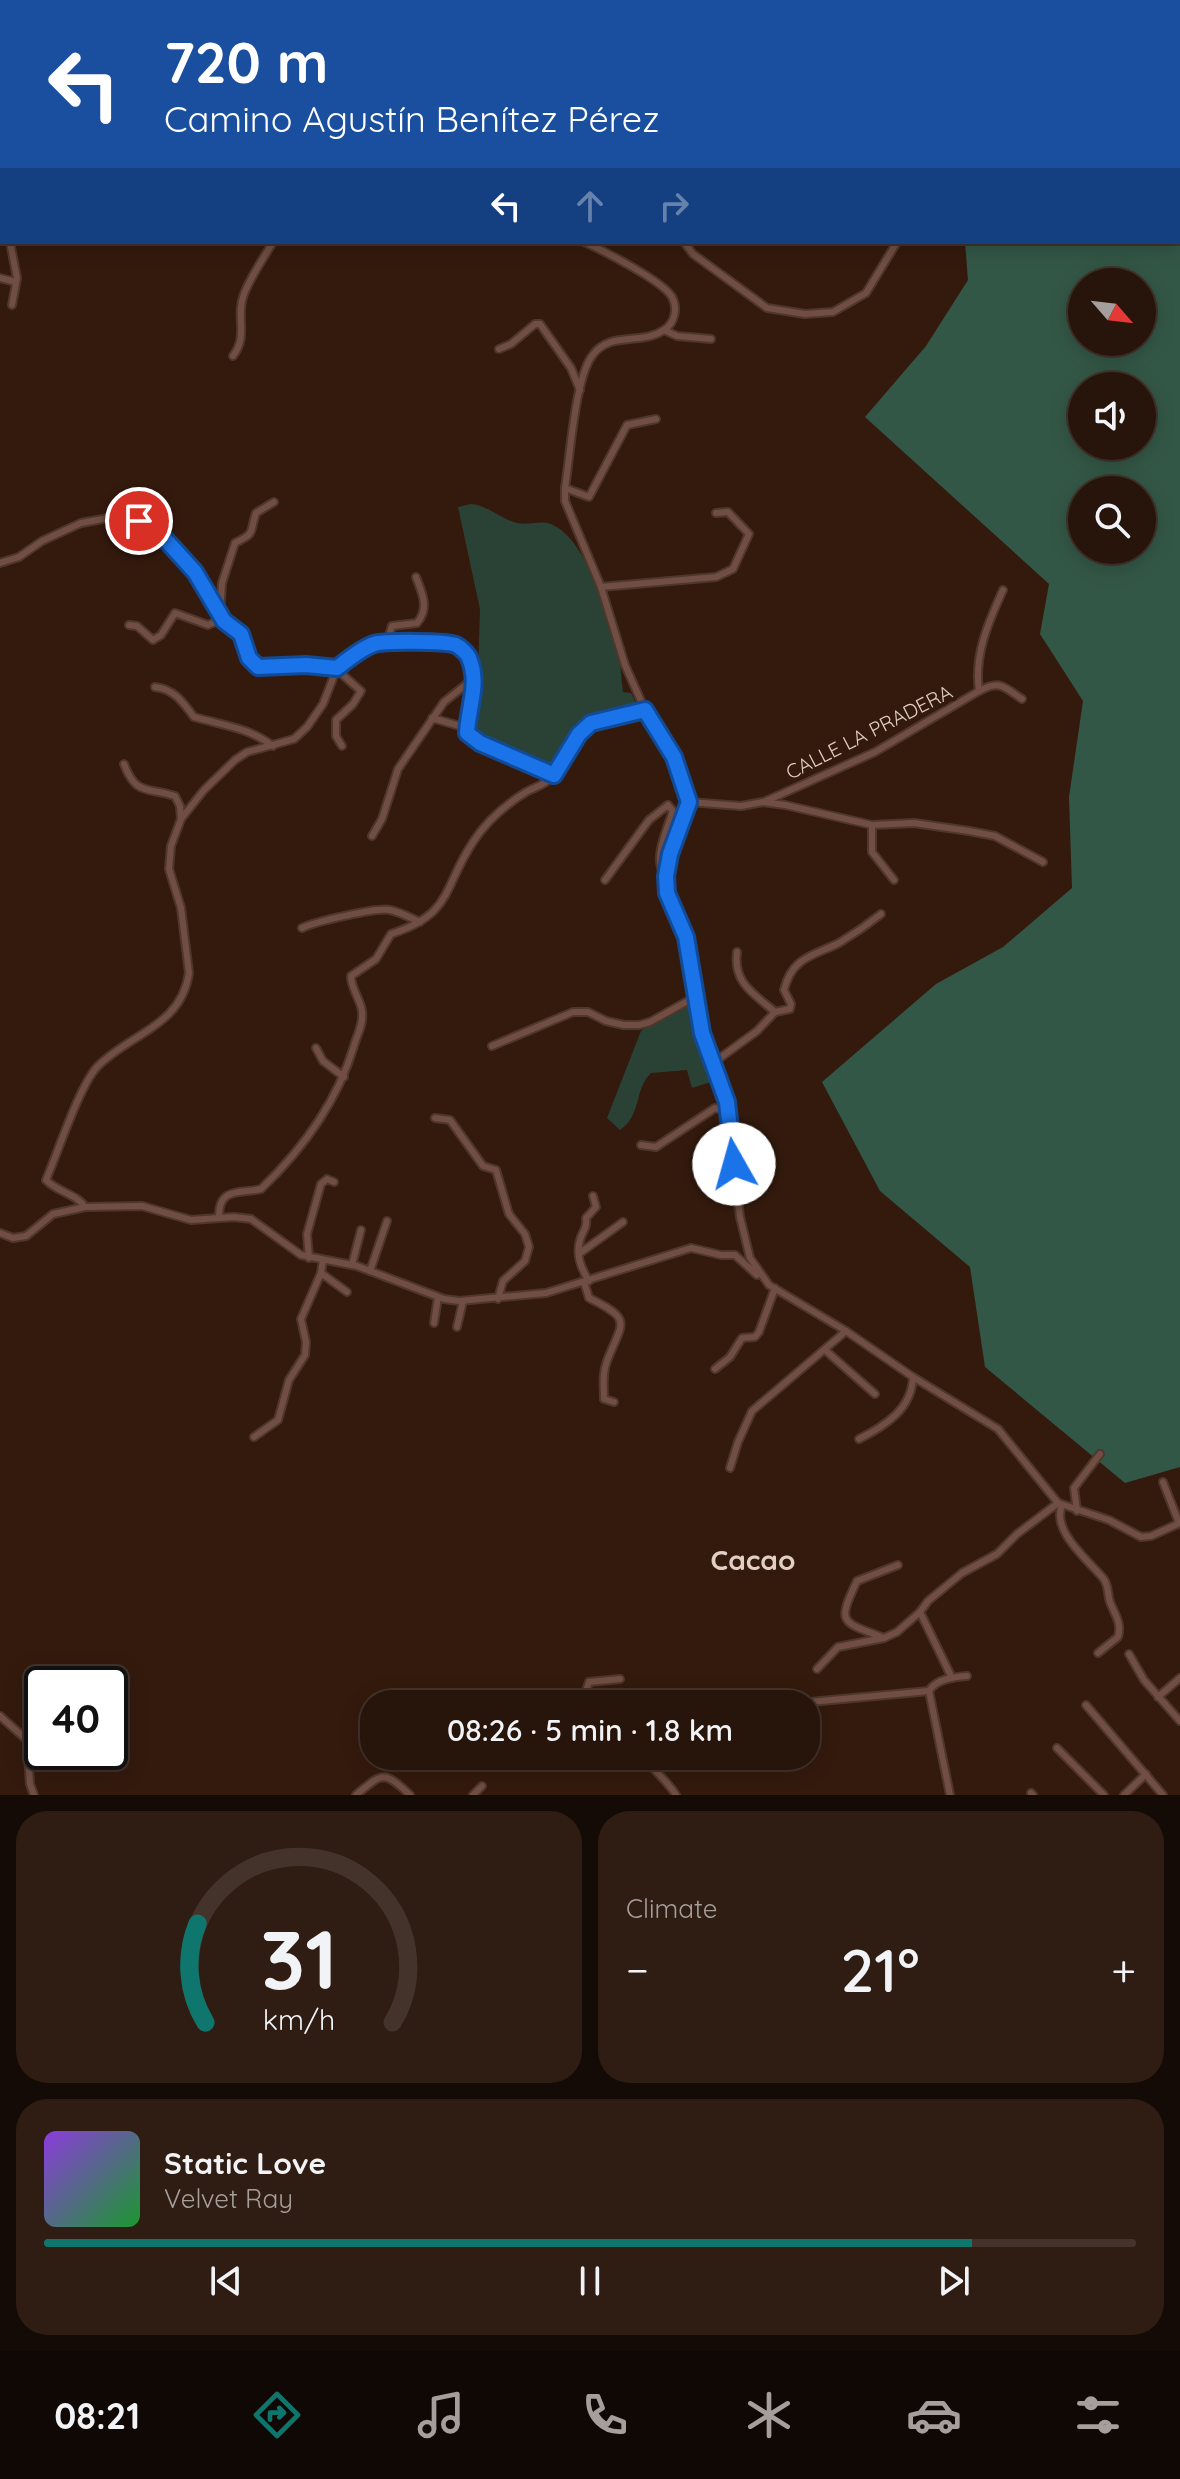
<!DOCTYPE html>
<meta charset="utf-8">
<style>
:root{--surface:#27140a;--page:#2f1d13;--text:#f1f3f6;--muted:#a49e9c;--line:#43332b;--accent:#0f766e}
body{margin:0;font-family:Quicksand,sans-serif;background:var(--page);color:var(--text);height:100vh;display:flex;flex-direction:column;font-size:30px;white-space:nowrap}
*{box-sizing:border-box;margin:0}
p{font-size:26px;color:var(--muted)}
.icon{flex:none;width:44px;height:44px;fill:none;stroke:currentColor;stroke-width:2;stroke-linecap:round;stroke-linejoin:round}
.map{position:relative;height:1795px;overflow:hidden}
.panel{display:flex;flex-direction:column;gap:16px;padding:16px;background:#150b06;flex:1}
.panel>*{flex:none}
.hud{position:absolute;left:0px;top:0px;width:1180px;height:244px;box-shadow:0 4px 20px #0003,0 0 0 2px var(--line);background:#1a4fa0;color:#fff;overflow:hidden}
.needle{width:52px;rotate:118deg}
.tools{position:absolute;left:1068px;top:268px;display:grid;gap:16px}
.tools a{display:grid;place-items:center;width:88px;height:88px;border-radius:50%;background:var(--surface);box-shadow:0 4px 20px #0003,0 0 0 2px var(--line);font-size:40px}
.speed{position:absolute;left:24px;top:1666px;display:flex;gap:16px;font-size:40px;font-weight:700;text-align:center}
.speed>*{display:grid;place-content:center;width:104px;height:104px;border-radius:50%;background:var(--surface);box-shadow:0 4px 20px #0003,0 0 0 2px var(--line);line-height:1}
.speed .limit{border:4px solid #111;border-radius:12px;background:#fff;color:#111}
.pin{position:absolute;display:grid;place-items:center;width:68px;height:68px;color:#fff;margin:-34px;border:4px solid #fff;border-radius:50%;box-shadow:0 2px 8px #0007}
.me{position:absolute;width:88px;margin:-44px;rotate:353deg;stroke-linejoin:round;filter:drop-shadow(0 0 6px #0008)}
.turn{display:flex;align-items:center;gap:28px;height:168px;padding:0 32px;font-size:36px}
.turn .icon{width:104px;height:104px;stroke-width:2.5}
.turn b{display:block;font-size:56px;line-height:68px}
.lanes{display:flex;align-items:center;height:76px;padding:0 32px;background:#0003;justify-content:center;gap:40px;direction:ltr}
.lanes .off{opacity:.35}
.big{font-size:60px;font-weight:600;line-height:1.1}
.panel .card{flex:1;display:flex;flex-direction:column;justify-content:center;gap:12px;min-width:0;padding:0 28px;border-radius:32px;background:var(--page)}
.panel .dial{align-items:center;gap:0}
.dial svg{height:208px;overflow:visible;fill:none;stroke:var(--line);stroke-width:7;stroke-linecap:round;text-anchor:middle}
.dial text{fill:var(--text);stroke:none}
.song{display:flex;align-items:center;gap:24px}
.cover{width:96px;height:96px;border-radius:12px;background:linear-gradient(135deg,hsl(270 70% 55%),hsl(130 70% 35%))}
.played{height:8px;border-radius:4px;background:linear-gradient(90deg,var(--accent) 85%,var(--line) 85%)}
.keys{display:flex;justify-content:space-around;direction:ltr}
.heat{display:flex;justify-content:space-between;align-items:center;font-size:44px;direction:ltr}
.panel .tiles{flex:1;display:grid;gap:16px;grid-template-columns:1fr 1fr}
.card:last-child{grid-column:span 2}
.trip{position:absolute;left:360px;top:1690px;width:460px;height:80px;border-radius:32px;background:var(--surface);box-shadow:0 4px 20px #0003,0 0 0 2px var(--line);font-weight:600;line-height:80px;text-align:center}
.dock{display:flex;height:128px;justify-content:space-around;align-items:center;background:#100804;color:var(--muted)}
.dock .icon{width:56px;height:56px}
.dock .selected{color:var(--accent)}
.dock b{font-size:36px;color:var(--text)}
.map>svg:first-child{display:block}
.green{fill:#294235}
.forest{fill:#335746;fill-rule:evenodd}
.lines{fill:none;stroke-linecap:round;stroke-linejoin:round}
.minor-casing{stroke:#50372b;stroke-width:10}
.minor{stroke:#704e44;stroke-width:6}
.route-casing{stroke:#114b97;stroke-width:20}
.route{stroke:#1a73e8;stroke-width:14}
.labels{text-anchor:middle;stroke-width:8;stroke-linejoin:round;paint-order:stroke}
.street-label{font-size:20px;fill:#e1cfc6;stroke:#341a0d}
.district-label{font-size:28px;font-weight:bold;fill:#e1cfc6;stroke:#341a0d}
</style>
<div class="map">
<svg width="1180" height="1795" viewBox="0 0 1180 1795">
<rect width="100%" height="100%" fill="#341a0d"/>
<g class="green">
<path d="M471,504C489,506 501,519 517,523C528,526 541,519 553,525C584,539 608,610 617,642C620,658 621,676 623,692L631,693L638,707C625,717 610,712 596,717C573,724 566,754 553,771L478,735L476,732L480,609L458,507Z"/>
<path d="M693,995L698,1029L717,1080L692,1088L687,1070L651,1073C634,1089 642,1115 620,1130L607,1118L641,1031L666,1010Z"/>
</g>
<path class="forest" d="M725,0H1180V1467L1125,1483L985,1367L970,1267L880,1191L822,1082L936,984L1003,947L1072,888L1069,797L1083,701L1040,634L1049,584L865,417L926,346L968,280L965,242H1178V2ZM1082,282H1142V342H1082ZM1082,386H1142V446H1082ZM1082,490H1142V550H1082Z"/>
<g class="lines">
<defs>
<g id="minor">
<path d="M506,0L507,2"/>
<path d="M630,0L632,2"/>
<path d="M68,2V0"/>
<path d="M87,2L97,0"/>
<path d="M259,2L260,0"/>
<path d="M594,2L595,0"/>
<path d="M0,17L2,18"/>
<path d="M0,148L2,147"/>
<path d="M0,184L2,196"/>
<path d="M10,242L17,278L12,305"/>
<path d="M584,242C602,250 663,281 672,297C678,308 675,323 664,330C641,346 610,330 592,356C575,379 570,457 565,488V501L601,587L625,665L645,710L674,757L689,802L670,854L666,876L667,893L686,937L702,1033L727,1102L740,1217L750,1258L769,1285L846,1331L913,1377L998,1429L1058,1503L1109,1520L1141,1537L1151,1536L1180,1523"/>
<path d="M684,242L693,254L767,308L805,314L833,312L866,293L897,242"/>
<path d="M0,278L16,282"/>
<path d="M664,330L677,336L711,339"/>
<path d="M499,349L511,344L535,324H540L571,368L580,390"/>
<path d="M233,356C249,335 235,317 244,294C251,276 263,259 273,242"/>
<path d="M565,488L589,497L627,425L656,419"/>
<path d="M0,563L19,557L42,541L81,523L114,517L139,521L155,528L195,572L224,621L241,634L249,658L258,667L306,665L337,668C347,660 362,648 374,644C384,641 446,641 456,646C460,647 468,654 469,658C480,684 468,708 467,733L480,743L554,775"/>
<path d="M601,587L716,577L733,569L749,534L728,512L716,513"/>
<path d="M129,625L137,626L153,640L161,635L175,613L208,625L215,622L220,614L222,583L235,543C257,532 249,533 256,513L274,502"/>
<path d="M387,642L392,626L417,623C430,608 422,593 416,577"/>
<path d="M155,687C174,689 183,702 194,717C222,725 250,728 273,746"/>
<path d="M979,691C1000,680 1003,686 1022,699"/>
<path d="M432,718L467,728"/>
<path d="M342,746L336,736V720L353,704L361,691L343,675L344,663"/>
<path d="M124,764C136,796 147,787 175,796L180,806L181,819"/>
<path d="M766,801L875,752L979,691C974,655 988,623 1003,590"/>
<path d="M689,802L741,806L763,802L785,805L872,825L914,823L969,831L995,836L1043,862"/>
<path d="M872,825V852L894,880"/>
<path d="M372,836L382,819L398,769L444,702L473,679"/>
<path d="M605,880L649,820L668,805L673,811C668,827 651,862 666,876"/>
<path d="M302,928C314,922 378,907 390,910C400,912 411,918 420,922"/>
<path d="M737,952C733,983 753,993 775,1012"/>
<path d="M492,1046L573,1012H588L606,1021L624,1025H639L650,1022L695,997"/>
<path d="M316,1048L323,1061L344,1077"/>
<path d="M713,1063L757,1031L775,1012L790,1009L791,1004L784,990C792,957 813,956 839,943C854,934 867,925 881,914"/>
<path d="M435,1118L450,1120L483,1166L496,1170L509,1214L525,1234L529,1247L525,1261L503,1281L498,1299"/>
<path d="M641,1145L656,1147L715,1108L728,1111"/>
<path d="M85,1207C77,1194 57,1192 46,1180C58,1152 79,1087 97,1067C130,1033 181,1027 189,973L181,908L169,869L171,846L181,819L204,790L235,760L247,752L294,739L307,727L323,704L337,668"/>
<path d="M219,1216C219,1186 242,1194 261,1189C303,1149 337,1102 354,1046C357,1035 364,1023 362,1011C360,998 351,989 351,976L376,959L391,934C453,914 442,889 473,842C486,822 505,805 526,792C535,787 545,785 552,777C566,762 572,733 592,723C607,716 629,714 645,710"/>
<path d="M0,1233L13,1238L26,1236L53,1214L85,1207L142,1206L191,1220L234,1217L251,1219L301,1255L357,1266L444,1299L459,1301L546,1293L691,1248L721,1255H735L757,1275"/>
<path d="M580,1253L623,1222"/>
<path d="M309,1258L307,1234L321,1184L327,1179L334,1182"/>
<path d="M352,1265L361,1230"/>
<path d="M370,1271L387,1221"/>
<path d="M321,1273L347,1292"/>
<path d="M589,1281C580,1267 575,1253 581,1237C584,1229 587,1228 586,1218L596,1207L593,1196"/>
<path d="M584,1282L589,1298C634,1320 622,1322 607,1361C602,1374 604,1386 604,1399L614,1402"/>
<path d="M434,1323L438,1297"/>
<path d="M457,1327L463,1301"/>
<path d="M825,1350L875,1394"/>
<path d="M715,1369L730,1357L742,1338L755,1337L759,1332L775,1288"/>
<path d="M254,1437L278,1420L289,1380L305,1355L306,1342L301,1319L321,1273L323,1260"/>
<path d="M859,1439C885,1426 912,1409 913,1377"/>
<path d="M730,1468L738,1442L752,1411L846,1331"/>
<path d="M1163,1482L1179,1523"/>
<path d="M1062,1505C1051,1531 1088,1560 1103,1578C1109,1585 1107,1593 1110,1602C1115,1615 1122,1623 1118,1637L1098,1653"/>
<path d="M1077,1511L1074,1488L1100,1454"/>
<path d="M920,1612L952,1678"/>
<path d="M884,1638C842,1621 836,1625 857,1581L898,1565"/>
<path d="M1129,1654L1144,1680L1180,1721"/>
<path d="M817,1669L838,1647L884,1638L897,1632L920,1612L928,1601L962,1573L997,1554L1017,1534L1058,1503"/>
<path d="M929,1691L950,1795"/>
<path d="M1158,1697L1180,1678"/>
<path d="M810,1702L929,1691C936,1679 954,1677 967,1676"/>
<path d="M602,1704L592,1702L584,1697L589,1682L620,1679"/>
<path d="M1086,1705L1163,1795"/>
<path d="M0,1716L27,1740L30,1784L34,1795"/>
<path d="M1057,1748L1104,1795"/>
<path d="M644,1756C653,1771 667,1780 676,1795"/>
<path d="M1031,1793L1033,1795"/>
<path d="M356,1795C382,1773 384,1770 410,1795"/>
<path d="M473,1795L482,1786"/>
<path d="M1124,1795L1146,1774"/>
</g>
</defs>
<use href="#minor" class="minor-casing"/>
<use href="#minor" class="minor"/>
</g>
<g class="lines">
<defs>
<path id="route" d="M139,521L155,528L195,572L224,621L241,634L249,658L258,667L306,665L337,668C347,660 362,648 374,644C384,641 446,641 456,645C460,647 468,654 469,658C480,683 468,708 467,733L480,743L554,775L579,734L591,723L645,710L674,757L689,802L670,854L666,876L667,893L686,937L702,1033L727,1102L734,1164"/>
</defs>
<use href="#route" class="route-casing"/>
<use href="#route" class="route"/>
</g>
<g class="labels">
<g class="street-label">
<text transform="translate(869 732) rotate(-27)" y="7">CALLE LA PRADERA</text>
</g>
<g class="district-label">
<text x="753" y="1570">Cacao</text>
</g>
</g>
</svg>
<div class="tools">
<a><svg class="needle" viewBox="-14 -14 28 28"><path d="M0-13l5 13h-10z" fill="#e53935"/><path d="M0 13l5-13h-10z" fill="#a49e9c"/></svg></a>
<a><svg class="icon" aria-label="sound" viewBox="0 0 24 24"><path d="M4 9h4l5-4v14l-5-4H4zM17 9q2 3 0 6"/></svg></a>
<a><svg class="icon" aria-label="search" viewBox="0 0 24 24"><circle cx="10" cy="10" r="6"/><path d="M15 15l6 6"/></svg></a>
</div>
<div class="speed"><div class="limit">40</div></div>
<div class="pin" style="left:139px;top:521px;background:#d93025"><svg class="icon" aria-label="arrive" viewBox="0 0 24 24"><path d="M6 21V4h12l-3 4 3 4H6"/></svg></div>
<svg class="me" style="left:734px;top:1164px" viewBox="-20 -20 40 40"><circle r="19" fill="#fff"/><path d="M0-13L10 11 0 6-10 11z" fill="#1a73e8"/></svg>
<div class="trip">08:26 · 5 min · 1.8 km</div>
<div class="hud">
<div class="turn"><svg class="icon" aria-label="left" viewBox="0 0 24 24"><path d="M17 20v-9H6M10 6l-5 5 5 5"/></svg><div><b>720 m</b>Camino Agustín Benítez Pérez</div></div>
<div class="lanes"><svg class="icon" aria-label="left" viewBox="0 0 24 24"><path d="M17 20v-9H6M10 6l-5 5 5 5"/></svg><svg class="icon off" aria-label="ahead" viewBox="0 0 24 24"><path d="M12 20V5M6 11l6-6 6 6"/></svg><svg class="icon off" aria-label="right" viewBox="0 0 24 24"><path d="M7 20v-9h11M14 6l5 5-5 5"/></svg></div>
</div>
</div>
<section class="panel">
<div class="tiles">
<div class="card dial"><svg viewBox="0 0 100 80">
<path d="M14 69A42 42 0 1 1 86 69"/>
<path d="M14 69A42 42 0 0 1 11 31" stroke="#0f766e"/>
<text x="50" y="56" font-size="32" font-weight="700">31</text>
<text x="50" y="72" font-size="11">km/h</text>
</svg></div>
<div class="card"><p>Climate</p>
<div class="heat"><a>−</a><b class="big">21°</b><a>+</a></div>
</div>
<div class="card">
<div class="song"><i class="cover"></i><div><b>Static Love</b><p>Velvet Ray</p></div></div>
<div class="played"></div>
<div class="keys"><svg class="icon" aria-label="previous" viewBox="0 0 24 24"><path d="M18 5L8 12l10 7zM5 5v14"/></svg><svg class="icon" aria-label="pause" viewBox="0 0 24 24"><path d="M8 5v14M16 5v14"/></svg><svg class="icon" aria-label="next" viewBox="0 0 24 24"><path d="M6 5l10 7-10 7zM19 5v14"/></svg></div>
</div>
</div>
</section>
<nav class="dock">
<b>08:21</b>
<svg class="icon selected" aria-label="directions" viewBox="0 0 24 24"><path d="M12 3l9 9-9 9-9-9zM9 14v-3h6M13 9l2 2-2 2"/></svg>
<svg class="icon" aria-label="music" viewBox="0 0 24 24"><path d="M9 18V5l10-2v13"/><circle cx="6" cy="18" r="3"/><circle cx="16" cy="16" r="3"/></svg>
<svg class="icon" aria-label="phone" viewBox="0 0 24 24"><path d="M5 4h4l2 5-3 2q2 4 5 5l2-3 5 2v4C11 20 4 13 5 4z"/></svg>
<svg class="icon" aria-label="climate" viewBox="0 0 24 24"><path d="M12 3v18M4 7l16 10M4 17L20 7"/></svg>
<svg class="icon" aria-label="car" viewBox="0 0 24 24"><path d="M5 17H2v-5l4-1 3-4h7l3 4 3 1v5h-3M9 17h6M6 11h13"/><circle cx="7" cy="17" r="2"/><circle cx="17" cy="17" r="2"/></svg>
<svg class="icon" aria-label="filters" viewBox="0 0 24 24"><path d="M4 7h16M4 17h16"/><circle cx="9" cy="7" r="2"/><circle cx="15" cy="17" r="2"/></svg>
</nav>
